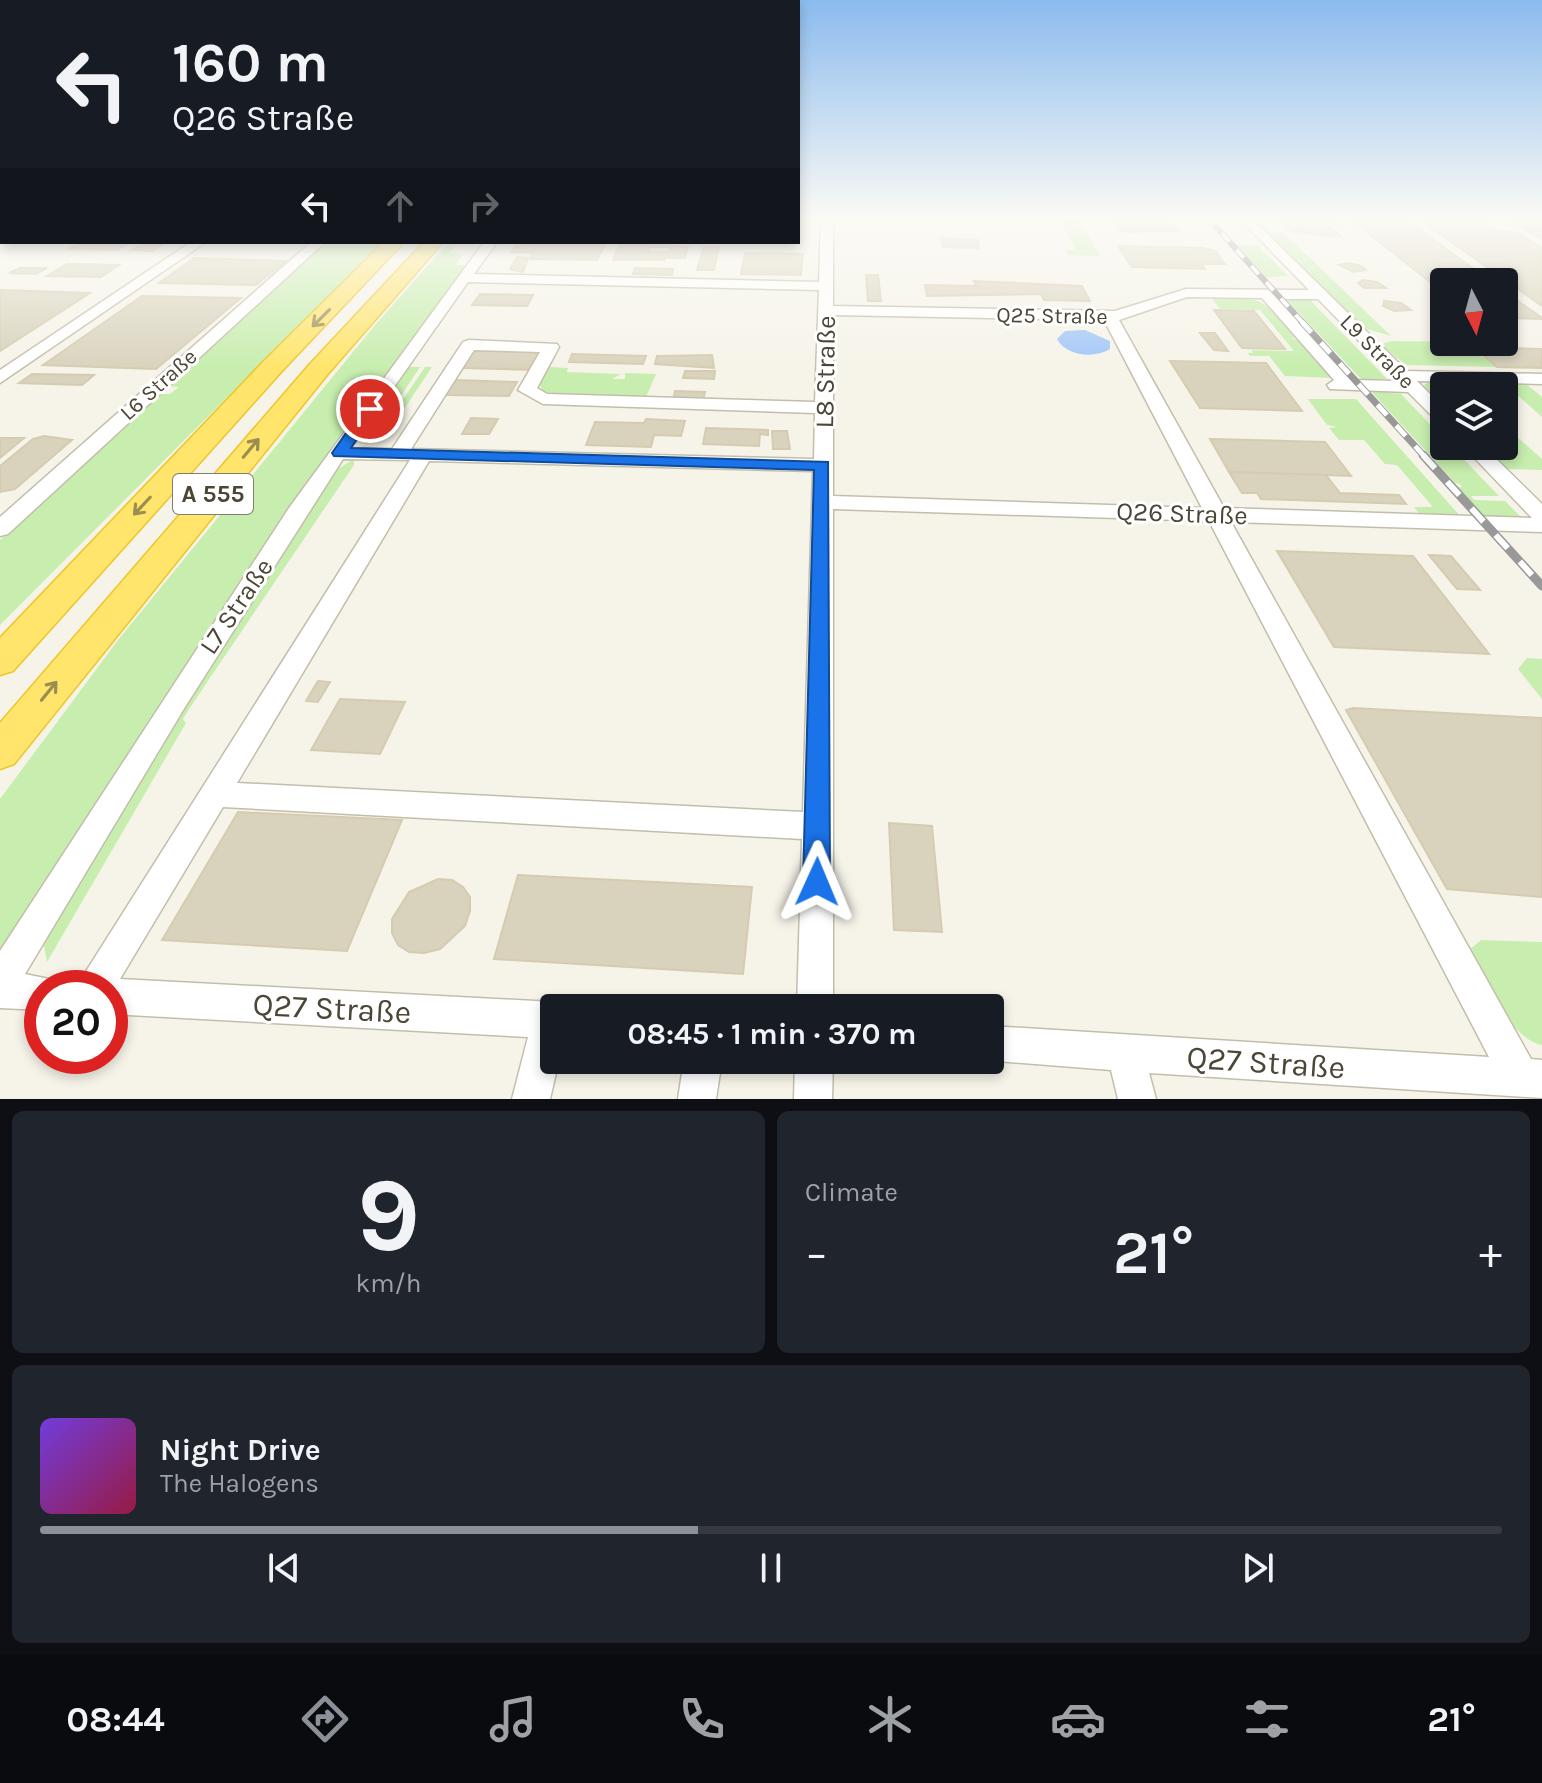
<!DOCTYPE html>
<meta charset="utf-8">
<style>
:root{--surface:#171b24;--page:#20242c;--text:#f1f3f6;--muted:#9ea1a6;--line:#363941;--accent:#8c9099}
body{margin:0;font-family:Karla,sans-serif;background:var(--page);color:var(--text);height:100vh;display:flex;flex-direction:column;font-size:30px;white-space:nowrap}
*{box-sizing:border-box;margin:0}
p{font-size:26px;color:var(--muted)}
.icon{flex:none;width:44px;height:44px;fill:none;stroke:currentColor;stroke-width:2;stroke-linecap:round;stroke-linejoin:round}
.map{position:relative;height:1099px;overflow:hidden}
.details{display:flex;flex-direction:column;gap:12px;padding:12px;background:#0d0f14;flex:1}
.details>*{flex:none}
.top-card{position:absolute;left:0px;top:0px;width:800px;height:244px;box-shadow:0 4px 12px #0003;background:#171b24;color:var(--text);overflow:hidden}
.needle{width:52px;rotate:174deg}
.tools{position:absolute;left:1430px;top:268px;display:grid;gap:16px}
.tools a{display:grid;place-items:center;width:88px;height:88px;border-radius:8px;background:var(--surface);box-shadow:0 4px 12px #0003;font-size:40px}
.speed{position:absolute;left:24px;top:970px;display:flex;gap:16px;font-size:40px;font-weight:700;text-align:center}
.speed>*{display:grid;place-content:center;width:104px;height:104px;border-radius:50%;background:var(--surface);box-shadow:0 4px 12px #0003;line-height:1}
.speed .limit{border:12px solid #d22;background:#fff;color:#111}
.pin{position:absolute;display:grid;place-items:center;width:68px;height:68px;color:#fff;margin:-34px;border:4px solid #fff;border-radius:50%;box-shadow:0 2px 8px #0007}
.me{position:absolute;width:88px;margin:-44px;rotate:1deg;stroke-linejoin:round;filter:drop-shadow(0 0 6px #0008)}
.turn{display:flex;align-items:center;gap:28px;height:168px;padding:0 40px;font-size:36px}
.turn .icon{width:104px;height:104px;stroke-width:2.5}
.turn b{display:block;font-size:56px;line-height:68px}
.lanes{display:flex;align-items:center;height:76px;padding:0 40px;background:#0003;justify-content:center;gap:40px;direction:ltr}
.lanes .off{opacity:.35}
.big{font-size:60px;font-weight:700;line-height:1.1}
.details .widget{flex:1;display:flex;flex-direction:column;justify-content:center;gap:12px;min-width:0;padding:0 28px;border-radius:12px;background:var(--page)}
.details .dial{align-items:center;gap:0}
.dial b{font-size:104px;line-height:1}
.song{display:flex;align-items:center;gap:24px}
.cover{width:96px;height:96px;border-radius:12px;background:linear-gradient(135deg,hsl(260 70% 55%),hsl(340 70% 35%))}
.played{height:8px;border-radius:4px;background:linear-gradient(90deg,var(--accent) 45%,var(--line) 45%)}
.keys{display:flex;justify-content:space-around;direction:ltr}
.heat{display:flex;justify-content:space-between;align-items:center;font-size:44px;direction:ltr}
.details .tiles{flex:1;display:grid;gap:12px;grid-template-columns:1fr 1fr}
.widget:last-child{grid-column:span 2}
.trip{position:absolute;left:540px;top:994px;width:464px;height:80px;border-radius:8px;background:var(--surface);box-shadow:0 4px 12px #0003;font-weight:700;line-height:80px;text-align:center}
.tab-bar{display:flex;height:128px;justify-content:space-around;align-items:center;background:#090b0e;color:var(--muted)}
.tab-bar .icon{width:56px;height:56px}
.tab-bar .on{color:var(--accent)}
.tab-bar b{font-size:36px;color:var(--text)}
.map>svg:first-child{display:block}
.green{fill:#c7eeae}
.water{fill:#a1c6f8}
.building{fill:#d9d3bd;stroke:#d5ccb0;stroke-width:2}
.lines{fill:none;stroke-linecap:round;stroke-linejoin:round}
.minor-casing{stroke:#c3beab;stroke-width:3}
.highway-casing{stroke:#edc52c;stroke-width:3}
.minor{fill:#fff;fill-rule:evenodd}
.highway{fill:#ffe56b;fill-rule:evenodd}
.rail-far2-casing{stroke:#999;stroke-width:6}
.rail-far1-casing{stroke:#999;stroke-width:7}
.rail-casing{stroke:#999;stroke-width:9}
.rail-far2{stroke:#fff;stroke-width:4;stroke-dasharray:11;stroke-linecap:butt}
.rail-far1{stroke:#fff;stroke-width:5;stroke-dasharray:14;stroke-linecap:butt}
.rail{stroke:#fff;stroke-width:6;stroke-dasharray:18;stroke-linecap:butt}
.oneway{stroke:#9c8e4e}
.route{fill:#1a73e8;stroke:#114b97;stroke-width:2}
.labels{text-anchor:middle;stroke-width:6;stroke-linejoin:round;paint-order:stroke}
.far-street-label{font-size:22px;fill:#4b4636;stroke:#fff}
.shield{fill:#fff;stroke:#817e72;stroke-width:2}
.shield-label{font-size:24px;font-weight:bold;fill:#4b4636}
.street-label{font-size:26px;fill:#4b4636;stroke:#fff}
.near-street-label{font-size:32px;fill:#4b4636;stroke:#fff}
</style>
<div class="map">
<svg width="1542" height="1099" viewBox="0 0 1542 1099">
<rect width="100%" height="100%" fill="#f6f4e9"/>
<g class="green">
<path d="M1038,217H1077L1100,256L1068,255L1065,251L1075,250L1060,218Z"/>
<path d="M1267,232H1283L1391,336L1364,328Z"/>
<path d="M326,242H382L0,625V540L158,394H170L179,387L166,386Z"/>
<path d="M449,242H458L450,253L463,254L455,265H467L199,644L0,965V799L118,640L375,325Z"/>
<path d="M1237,245L1258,246L1288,276L1266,277Z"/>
<path d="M1210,296C1263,297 1262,298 1297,337L1292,338L1303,343L1333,378L1285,376L1269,356H1250L1248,353H1253L1252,350L1294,351L1260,310L1220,309Z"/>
<path d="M1309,299L1387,379H1361L1287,300Z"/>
<path d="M1392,341C1438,342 1461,337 1497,367L1406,365L1385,348L1384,343Z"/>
<path d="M406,367H420L373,438H377L425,367H432L384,439L365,444L360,437Z"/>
<path d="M549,367L568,368L567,372L621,374L612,379H625V373L656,374L646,397L551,396L543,393L540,384Z"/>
<path d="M1432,380L1524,382L1542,397V417L1514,392H1504V386H1444L1443,405L1424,385Z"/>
<path d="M1370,390L1401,394L1444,439V446H1451L1499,496H1471L1474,500L1505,501L1522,518H1485L1458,487H1462L1460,484L1455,483Z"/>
<path d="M1308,399H1356L1461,517L1421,516L1414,507H1433L1397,465L1385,464L1364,440H1339L1329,428L1337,427L1327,425Z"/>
<path d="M1504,425L1542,459V470L1508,469L1484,446H1504Z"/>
<path d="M354,459V465L191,706L183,719L186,723L47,962L44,946L50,928L213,653L338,469Z"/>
<path d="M1527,658L1542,659V699L1518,669Z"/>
<path d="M1481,940L1542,942V1045C1511,1040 1482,977 1468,951Z"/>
</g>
<path class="water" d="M1085,330L1110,341V349C1094,359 1066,356 1057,339L1065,331Z"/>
<g class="building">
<path d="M1110,217H1164L1179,231L1125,232L1118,229Z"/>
<path d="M1348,217H1402L1492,282H1444V293Z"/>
<path d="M1416,217H1492L1497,220H1480L1488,224H1478L1486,229L1519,233L1542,248V306Z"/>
<path d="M1505,217H1542V239Z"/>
<path d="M1279,220L1330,221L1337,226H1328L1341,237L1293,232Z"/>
<path d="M941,238L978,240L979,248L943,247Z"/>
<path d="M81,242H130L117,250L69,249Z"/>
<path d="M145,242H166L153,251L132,250Z"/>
<path d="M518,242H541L534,253L511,252Z"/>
<path d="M541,242H606L597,260L530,259Z"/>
<path d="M621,242H670L668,247H650L648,252H667L664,260H613Z"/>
<path d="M671,246L688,247L685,258H667Z"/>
<path d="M1118,246L1203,248L1215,251L1225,264H1201L1205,269L1132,267Z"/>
<path d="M704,247H719L714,270H697Z"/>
<path d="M745,253L803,254L801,275L741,274Z"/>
<path d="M517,257L528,258L523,272L510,269Z"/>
<path d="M194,258L286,261L256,285L159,283Z"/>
<path d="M1349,263L1361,266L1366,270L1354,272L1339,265Z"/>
<path d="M67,264L119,265L101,277L47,276Z"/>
<path d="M20,268H47L36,274L9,273Z"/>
<path d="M635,268L673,269L672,275L633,274Z"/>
<path d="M866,275H878L881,301H868Z"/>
<path d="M1363,280L1377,282L1386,288H1364L1358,283Z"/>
<path d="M974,281L1082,286L1090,301L1044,300L1041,294L927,296L925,285L976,286Z"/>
<path d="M0,290L90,293L0,351Z"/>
<path d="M1504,291L1542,318V319L1504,318Z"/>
<path d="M480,294L533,295L527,306L472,305Z"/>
<path d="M142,296L241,298L156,369L43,365Z"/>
<path d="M1384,301L1401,303L1411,310L1394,311L1383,306Z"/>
<path d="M1214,310L1254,311L1285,349L1242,348Z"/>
<path d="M1200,333H1215L1228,351L1214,350Z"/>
<path d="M1474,347L1542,349V368L1497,367Z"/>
<path d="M474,351L541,352L532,370L463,368Z"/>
<path d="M572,354L646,356L643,364L569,362Z"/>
<path d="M712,355L714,368L655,364L657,356Z"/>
<path d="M1170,361L1266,363L1302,411L1200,408Z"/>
<path d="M685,371H715L714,379L683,378Z"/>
<path d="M32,374L94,375L82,385L19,383Z"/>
<path d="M455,380L517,382L509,396L445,395Z"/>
<path d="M675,391L705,392L703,400H673Z"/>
<path d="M471,418L498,419L489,434H462Z"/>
<path d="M646,419L685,421L681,436L654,435L651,447L586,445L595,422L644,423Z"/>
<path d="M706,428L768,430V435L760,434L759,446L703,444Z"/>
<path d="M772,431H787L790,449H773Z"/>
<path d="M44,436L72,440L15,489L0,492V466L33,439Z"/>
<path d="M0,438H24L0,458Z"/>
<path d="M1210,439L1325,442L1351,476L1229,472Z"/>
<path d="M1229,472L1326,475L1340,493L1399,495L1406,504L1261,499L1257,493H1242Z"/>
<path d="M1277,551L1413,556L1489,654L1334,647Z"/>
<path d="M1429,555L1451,556L1480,590L1457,589Z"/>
<path d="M318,681L330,682L318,702L306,701Z"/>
<path d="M340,699L405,702L380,754L311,750Z"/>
<path d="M1353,708L1542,718V897L1447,889L1346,710Z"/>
<path d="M238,812L402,820L347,951L162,940Z"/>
<path d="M889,823L932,826L942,932L894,930Z"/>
<path d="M518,875L752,887L743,974L494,959Z"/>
<path d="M438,879L452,880L463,887L470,897V911L465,926L440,949L424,953L409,952L398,945L392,933V919L409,892Z"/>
</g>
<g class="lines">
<defs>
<g id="minor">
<path d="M821,217H833V306L1115,311L1186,289L1309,290L1238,217H1250L1407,371L1542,374V384L1417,381L1444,408V423L1438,422L1408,392L1330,389L1327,385L1334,380L1262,298L1187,297L1119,320L1224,508L1532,518L1463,446H1483L1542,504V532L1231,522L1531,1059L1542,1060V1098L1149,1073L1156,1099H1118L1111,1070L984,1060H990V1026L1489,1057L1209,521L833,509V1008H797L802,839L223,807L120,979L554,1002L567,1008H554V1060H559L550,1099H512L528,1037L110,1014V988H78L83,976L410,460L343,459L185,707L25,974L54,980L58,988H42V1010L0,1008V951L289,508L484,242H497L474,274L819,282ZM468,282L819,290L815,402L547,394L537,388L559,347L557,344L469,340L463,342L392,449L351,448ZM1278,299H1318L1398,381L1352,380ZM833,315L1104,320L1202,508L833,496ZM474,350L540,352L518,390L543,404L815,413L814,459L411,449ZM429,461L813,471L803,812L237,783Z"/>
<path d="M191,242H206L0,383V370Z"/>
<path d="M311,242H325L8,534L0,536V517Z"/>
<path d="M684,1060H722L716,1099H678Z"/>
<path d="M795,1060H833L832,1099H794Z"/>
</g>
<g id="highway">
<path d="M384,242H404L282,371L13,671L0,675V638L264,361Z"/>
<path d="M424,242H443L327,375L14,764L0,769V723L309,365Z"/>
</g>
</defs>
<use href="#minor" class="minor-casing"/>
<use href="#highway" class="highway-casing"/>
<use href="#minor" class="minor"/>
<use href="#highway" class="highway"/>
<defs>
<path id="rail-far2" d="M1207,217L1304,324"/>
<path id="rail-far1" d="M1302,322L1425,457"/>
<path id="rail" d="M1423,455L1542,586"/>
</defs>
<use href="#rail-far2" class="rail-far2-casing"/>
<use href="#rail-far1" class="rail-far1-casing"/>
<use href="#rail" class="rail-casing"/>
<use href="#rail-far2" class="rail-far2"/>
<use href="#rail-far1" class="rail-far1"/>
<use href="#rail" class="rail"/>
</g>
<defs><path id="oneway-shaft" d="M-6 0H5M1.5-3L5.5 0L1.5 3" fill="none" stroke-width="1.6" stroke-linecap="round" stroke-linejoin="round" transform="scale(2)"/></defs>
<g class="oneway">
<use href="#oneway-shaft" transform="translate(321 318) rotate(135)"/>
<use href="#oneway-shaft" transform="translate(251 448) rotate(-50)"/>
<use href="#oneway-shaft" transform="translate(142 506) rotate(133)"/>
<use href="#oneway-shaft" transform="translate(49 691) rotate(-51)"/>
</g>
<linearGradient id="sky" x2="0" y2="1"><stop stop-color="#8bbbee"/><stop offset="0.59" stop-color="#fbfaf5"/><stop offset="1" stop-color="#fbfaf5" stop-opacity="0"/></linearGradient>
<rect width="1542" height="370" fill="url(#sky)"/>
<path class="route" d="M365,406L377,409L351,448L828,462L830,882L826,891L817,894L807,891L803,882L814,470L334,456L332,453Z"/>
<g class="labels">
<g class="far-street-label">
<text transform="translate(1052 315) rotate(1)" y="8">Q25 Straße</text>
<text transform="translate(1378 351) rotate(45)" y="8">L9 Straße</text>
<text transform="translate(158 384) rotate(-42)" y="8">L6 Straße</text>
</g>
<rect class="shield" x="173" y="474" width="80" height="40" rx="6"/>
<g class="shield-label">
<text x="213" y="502">A 555</text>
</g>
<g class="street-label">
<text transform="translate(825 372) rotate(-89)" y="9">L8 Straße</text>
<text transform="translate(1182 513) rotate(2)" y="9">Q26 Straße</text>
<text transform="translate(236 606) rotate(-56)" y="9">L7 Straße</text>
</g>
<g class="near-street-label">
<text transform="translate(332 1008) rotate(3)" y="11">Q27 Straße</text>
<text transform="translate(1266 1062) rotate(4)" y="11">Q27 Straße</text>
</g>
</g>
</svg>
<div class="tools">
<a><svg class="needle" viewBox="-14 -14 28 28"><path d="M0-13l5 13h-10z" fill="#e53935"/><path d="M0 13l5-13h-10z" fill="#9ea1a6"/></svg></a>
<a><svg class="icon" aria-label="layers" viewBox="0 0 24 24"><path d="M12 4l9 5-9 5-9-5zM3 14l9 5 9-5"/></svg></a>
</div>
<div class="speed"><div class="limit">20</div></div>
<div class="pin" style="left:370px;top:409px;background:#d93025"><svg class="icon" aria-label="arrive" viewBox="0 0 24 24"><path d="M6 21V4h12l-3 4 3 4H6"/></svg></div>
<svg class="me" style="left:817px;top:882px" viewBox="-20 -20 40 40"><path d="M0-17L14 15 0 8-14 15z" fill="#1a73e8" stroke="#fff" stroke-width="4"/></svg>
<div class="trip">08:45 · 1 min · 370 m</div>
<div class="top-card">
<div class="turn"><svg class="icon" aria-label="left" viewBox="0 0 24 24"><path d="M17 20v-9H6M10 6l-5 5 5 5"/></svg><div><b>160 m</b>Q26 Straße</div></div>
<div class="lanes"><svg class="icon" aria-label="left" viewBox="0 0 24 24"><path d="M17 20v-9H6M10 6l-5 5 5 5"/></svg><svg class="icon off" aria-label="ahead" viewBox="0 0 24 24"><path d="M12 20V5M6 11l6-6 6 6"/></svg><svg class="icon off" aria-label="right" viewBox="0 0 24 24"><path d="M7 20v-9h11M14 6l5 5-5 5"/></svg></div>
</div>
</div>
<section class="details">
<div class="tiles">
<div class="widget dial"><b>9</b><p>km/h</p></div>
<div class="widget"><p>Climate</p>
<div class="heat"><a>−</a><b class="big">21°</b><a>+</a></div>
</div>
<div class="widget">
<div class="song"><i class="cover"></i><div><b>Night Drive</b><p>The Halogens</p></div></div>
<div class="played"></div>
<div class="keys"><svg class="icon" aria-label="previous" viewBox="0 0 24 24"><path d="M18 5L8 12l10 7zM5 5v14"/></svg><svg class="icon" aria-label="pause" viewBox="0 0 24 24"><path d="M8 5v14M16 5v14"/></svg><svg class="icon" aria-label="next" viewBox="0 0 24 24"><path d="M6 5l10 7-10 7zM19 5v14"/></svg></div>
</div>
</div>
</section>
<nav class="tab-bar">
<b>08:44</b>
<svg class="icon on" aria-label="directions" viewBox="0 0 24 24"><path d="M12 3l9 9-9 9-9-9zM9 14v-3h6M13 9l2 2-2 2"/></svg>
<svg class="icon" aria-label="music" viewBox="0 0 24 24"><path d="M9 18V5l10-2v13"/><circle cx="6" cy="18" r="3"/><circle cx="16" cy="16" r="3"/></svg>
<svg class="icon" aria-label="phone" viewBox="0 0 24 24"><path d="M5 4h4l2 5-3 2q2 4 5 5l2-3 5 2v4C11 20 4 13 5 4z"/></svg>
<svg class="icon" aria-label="climate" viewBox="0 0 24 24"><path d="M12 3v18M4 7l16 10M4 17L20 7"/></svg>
<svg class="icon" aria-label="car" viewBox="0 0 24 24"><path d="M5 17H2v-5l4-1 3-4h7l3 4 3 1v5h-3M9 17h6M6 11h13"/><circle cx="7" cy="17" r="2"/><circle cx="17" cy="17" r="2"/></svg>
<svg class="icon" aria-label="filters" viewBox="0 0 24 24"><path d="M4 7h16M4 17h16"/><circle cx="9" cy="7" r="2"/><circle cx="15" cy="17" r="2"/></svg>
<b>21°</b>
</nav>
